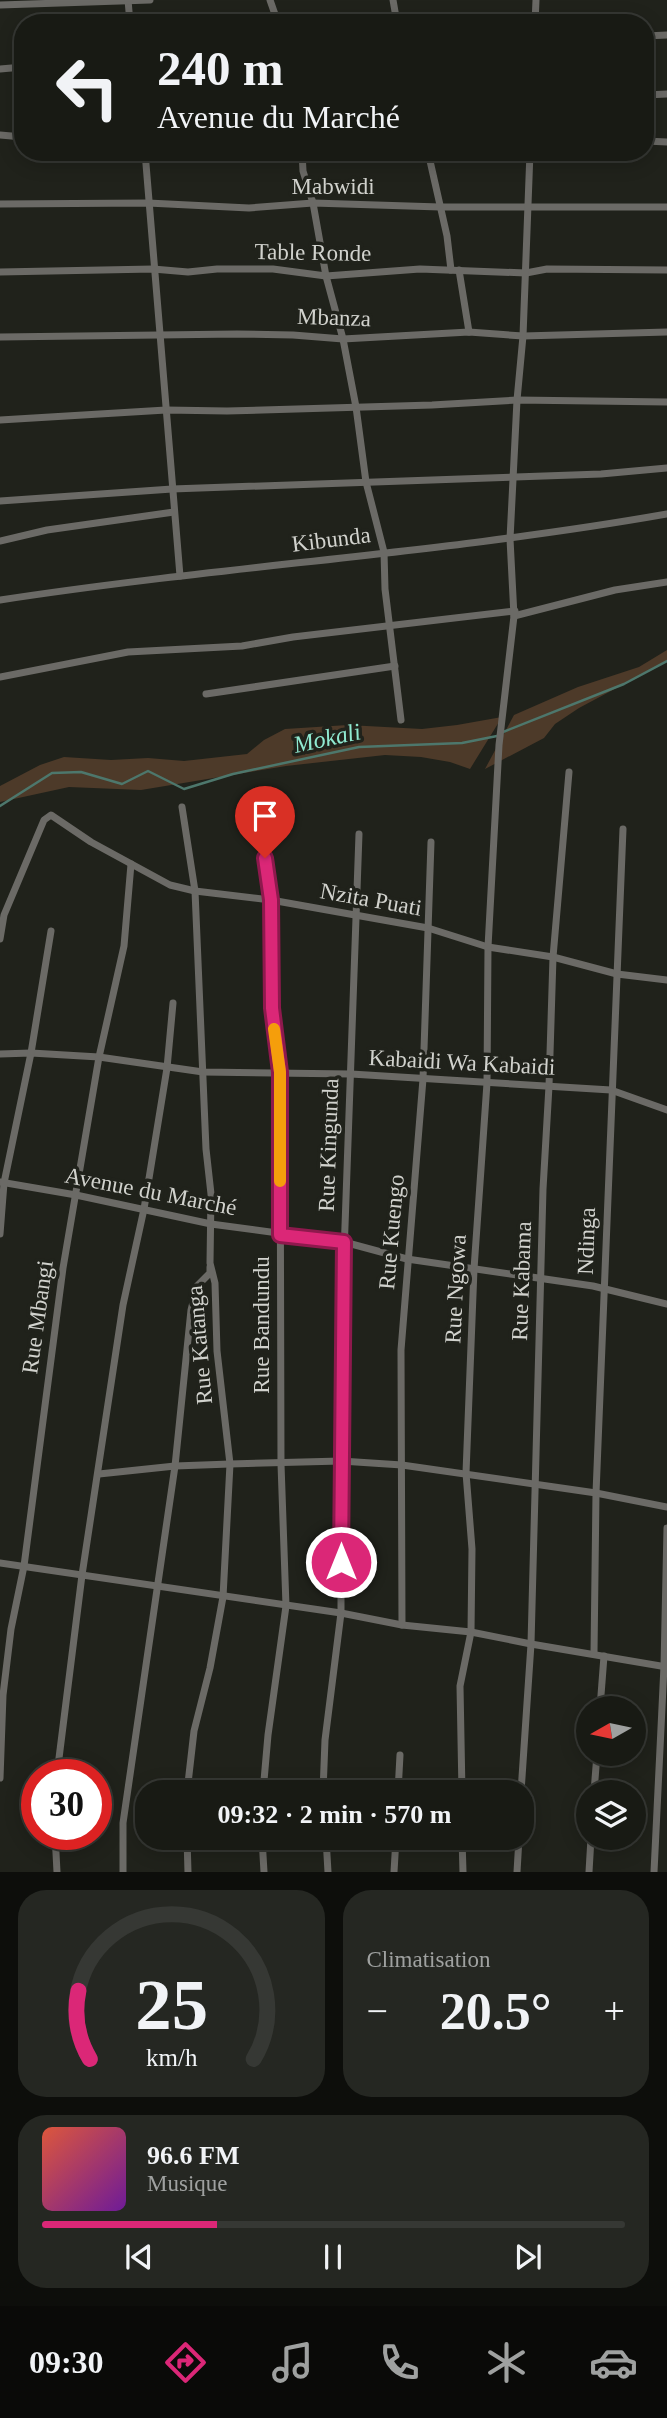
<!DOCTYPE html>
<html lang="fr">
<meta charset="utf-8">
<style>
:root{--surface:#181a14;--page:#252722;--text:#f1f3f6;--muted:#9fa1a0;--line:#363834;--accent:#db2777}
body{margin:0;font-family:"Times New Roman",serif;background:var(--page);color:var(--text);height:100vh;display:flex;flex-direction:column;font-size:26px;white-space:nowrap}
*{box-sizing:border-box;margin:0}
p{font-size:23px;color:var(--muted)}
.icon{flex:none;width:38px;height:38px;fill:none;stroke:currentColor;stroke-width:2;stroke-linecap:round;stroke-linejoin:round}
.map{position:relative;height:1872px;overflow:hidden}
.panel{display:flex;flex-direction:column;gap:18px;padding:18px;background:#0d0e0b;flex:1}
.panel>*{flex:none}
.guide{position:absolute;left:14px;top:14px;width:640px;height:147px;border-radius:28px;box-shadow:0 4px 18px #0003,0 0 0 2px var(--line);background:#181a14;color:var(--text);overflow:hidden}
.needle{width:46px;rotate:261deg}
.tools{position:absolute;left:576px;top:1696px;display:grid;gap:14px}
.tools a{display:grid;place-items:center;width:70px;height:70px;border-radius:50%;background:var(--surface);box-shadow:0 4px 18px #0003,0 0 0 2px var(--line);font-size:35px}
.speed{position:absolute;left:21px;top:1759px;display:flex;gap:14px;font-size:35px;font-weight:700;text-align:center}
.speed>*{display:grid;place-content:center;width:91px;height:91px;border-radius:50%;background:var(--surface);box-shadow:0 4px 18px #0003,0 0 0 2px var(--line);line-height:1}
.speed .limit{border:10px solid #d22;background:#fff;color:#111}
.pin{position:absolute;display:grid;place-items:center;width:60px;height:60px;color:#fff;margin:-72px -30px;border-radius:50% 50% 50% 0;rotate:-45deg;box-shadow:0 0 7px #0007}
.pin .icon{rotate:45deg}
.me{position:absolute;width:77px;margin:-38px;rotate:0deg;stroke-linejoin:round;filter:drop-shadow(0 0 5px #0008)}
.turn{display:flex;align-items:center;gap:24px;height:147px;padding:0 28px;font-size:32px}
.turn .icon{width:91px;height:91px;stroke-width:2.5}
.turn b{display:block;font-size:49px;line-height:60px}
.big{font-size:52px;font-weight:700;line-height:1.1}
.panel .widget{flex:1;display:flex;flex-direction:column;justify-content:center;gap:10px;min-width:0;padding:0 24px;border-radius:28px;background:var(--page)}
.panel .dial{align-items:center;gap:0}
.dial svg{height:182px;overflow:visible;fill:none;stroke:var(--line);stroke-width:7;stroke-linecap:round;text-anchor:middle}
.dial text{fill:var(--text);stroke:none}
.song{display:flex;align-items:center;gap:21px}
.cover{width:84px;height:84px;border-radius:10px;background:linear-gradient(135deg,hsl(10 70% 55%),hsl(280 70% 35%))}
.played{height:7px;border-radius:4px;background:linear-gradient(90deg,var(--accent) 30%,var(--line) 30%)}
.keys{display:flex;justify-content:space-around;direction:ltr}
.heat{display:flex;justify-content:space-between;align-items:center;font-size:38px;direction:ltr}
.panel .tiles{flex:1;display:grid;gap:18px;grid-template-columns:1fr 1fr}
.widget:last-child{grid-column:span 2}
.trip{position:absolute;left:135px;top:1780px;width:399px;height:70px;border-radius:28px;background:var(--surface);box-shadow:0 4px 18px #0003,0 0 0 2px var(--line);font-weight:700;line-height:70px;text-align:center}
.tab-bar{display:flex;height:112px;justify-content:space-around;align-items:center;background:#0a0a08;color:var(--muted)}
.tab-bar .icon{width:49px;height:49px}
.tab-bar .on{color:var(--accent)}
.tab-bar b{font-size:32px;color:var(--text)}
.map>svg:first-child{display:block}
.green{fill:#4d3a29}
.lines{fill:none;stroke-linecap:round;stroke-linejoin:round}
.stream{stroke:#4d776c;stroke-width:2.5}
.minor{stroke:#6b6a66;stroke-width:7}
.route-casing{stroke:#8e194d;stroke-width:18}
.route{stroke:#db2777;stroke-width:12}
.slow{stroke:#f59e0b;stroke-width:12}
.labels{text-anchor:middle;stroke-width:7;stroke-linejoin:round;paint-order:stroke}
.street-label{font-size:23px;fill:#d1d2cd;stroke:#20221b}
.water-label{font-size:24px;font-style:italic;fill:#90ead1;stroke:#20221b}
</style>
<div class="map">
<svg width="667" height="1872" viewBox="0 0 667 1872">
<rect width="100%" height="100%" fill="#20221b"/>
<g class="green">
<path d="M667,650V661L579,708L555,724L544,738L485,769L514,715L578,687L639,667Z"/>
<path d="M502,717L470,769L450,762L421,757L385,755L286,766L141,790L69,787L0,802V786L40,765L64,757L111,760L148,758L184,761L247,754L264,740L285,729L348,725L422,729L457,725Z"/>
</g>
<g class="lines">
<g class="stream">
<path d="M503,732L624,684L667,661"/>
<path d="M0,806L52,773L81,772L122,784L148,771L184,789L233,774L359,747L462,743L497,736"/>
</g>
<g class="minor">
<path d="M128,0L130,23"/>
<path d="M270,0L278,23"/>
<path d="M393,0L397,23"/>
<path d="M0,5L150,0"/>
<path d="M535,23L536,0"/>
<path d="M646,36L667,35"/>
<path d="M0,69L23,67"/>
<path d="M646,95L667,94"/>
<path d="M0,135L23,137"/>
<path d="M646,141L667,142"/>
<path d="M145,152L180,576"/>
<path d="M302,152L303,171L313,203L326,276L343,339L356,407L366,482L384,552L385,589L401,720"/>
<path d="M428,152L447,236L451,270"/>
<path d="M0,204L148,203L249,208L313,203L440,207H667"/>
<path d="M459,270L469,332"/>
<path d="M0,272L153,269L188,272L217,269H273L326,276L420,269L526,273L547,269L667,270"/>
<path d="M0,337L237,334L293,335L343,339L469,332L523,336L667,332"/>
<path d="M0,420L166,410L227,411L432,405L517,400L667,402"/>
<path d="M0,501L172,489L601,474L667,468"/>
<path d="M0,541L47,530L174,512"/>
<path d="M0,600C222,566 446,553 667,514"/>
<path d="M514,616L615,590L667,582"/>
<path d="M0,677L128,652L242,646L293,637L515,611"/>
<path d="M206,694L395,666"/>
<path d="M182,807L195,891L206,1149L211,1194L210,1263L215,1283L217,1351L230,1464L223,1597L210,1668L194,1731L187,1792"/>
<path d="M259,817L271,900L272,1008L280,1072L281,1464L286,1606L268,1735L263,1792"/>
<path d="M0,939L4,915L44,820L51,815L91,842L170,885L195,891L271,900L428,928L488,947L553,957L617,974L667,980"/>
<path d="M0,1054L31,1053L99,1057L203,1072L351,1074L611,1090L667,1110"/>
<path d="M0,1182L76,1195L211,1224L344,1242L407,1259L593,1286L667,1304"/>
<path d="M0,1234L4,1183L31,1053L51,931"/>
<path d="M99,1474L175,1466L230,1464L341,1461L402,1465L596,1493L667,1507"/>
<path d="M0,1563L341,1613L402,1625L471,1632L531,1644L667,1667"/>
<path d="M402,1625L401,1350L423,1079L431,842"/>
<path d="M594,1654L596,1493L623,829"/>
<path d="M600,1708L604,1656"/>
<path d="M57,1774L82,1575L123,1305L144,1209L167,1068L173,1003"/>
<path d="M0,1778L3,1695L11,1629L24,1566L63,1268L99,1057L124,946L131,864"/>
<path d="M323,1792L325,1740L341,1613V1338L359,834"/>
<path d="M398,1792L400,1755"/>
<path d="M462,1792L460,1686L471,1632L472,1549L466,1473L474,1269L487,1083L488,947L499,745L514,616L510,539L517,400L523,336L530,152"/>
<path d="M521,1792L531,1644L543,1189L549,1086L553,957L569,772"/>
<path d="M594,1792L597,1754"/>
<path d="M55,1834L57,1872"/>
<path d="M187,1838L188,1872"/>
<path d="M262,1838L264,1872"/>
<path d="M326,1838L328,1872"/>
<path d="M462,1838L463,1872"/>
<path d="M123,1872V1823L175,1466L191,1310L197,1286L210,1273V1267"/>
<path d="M394,1872L396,1838"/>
<path d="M517,1872L519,1838"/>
<path d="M589,1872L591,1838"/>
<path d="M654,1872L664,1666L667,1528"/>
</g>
</g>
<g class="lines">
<defs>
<path id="route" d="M265,858L271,900L272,1008L280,1072V1235L344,1242L341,1562"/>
</defs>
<use href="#route" class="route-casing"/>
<use href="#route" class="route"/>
<path class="slow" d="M274,1029L280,1072V1181"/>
</g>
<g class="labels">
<g class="street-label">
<text x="333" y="194">Mabwidi</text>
<text transform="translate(313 252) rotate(1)" y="8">Table Ronde</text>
<text transform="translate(334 317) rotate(2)" y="8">Mbanza</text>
<text transform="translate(331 539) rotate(-7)" y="8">Kibunda</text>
<text transform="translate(371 899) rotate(10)" y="8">Nzita Puati</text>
<text transform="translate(462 1062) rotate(3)" y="8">Kabaidi Wa Kabaidi</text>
<text transform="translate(328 1145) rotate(-88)" y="8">Rue Kingunda</text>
<text transform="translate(151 1191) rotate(11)" y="8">Avenue du Marché</text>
<text transform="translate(391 1232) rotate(-85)" y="8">Rue Kuengo</text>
<text transform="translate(586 1241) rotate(-88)" y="8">Ndinga</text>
<text transform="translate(521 1281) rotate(-88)" y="8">Rue Kabama</text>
<text transform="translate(455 1289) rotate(-87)" y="8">Rue Ngowa</text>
<text transform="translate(37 1317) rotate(-82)" y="8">Rue Mbangi</text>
<text transform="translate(261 1325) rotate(-90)" y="8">Rue Bandundu</text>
<text transform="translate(199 1345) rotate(-95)" y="8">Rue Katanga</text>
</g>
<g class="water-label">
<text transform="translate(327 738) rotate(-12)" y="8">Mokali</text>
</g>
</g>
</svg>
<div class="tools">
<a><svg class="needle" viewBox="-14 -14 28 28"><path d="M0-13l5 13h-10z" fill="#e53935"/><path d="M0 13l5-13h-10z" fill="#9fa1a0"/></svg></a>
<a><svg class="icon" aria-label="layers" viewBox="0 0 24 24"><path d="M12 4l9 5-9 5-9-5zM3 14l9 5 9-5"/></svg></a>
</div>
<div class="speed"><div class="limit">30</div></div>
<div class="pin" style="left:265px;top:858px;background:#d93025"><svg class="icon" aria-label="arrive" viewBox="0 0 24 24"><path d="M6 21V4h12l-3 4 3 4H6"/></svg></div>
<svg class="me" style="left:341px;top:1562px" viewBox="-20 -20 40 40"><circle r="17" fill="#db2777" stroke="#fff" stroke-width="3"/><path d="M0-11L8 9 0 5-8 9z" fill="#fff"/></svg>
<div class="trip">09:32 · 2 min · 570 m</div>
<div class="guide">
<div class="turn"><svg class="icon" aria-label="left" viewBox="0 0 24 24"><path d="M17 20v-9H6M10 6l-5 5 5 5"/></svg><div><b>240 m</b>Avenue du Marché</div></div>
</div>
</div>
<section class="panel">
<div class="tiles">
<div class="widget dial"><svg viewBox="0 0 100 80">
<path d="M14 69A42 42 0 1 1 86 69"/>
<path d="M14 69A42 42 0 0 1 9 39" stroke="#db2777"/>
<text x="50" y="56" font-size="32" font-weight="700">25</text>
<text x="50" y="72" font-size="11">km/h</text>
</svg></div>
<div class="widget"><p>Climatisation</p>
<div class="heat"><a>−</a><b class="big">20.5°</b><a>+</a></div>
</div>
<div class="widget">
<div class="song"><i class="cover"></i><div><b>96.6 FM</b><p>Musique</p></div></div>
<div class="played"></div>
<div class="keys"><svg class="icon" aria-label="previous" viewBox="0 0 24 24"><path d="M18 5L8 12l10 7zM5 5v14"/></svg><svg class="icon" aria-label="pause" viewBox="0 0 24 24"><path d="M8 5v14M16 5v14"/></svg><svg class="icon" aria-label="next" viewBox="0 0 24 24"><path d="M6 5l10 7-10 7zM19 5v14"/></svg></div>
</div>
</div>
</section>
<nav class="tab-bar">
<b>09:30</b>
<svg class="icon on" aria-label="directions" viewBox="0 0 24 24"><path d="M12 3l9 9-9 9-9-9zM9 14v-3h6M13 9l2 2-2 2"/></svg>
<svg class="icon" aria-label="music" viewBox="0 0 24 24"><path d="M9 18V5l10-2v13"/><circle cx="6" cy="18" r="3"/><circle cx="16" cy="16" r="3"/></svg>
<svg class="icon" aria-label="phone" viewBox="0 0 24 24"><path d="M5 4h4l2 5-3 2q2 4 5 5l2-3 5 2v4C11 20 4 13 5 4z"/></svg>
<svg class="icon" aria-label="climate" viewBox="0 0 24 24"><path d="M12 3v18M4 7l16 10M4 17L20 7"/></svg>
<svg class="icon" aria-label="car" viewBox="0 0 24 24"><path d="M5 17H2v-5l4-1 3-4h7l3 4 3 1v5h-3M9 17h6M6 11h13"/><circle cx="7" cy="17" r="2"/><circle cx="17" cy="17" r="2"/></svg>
</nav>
